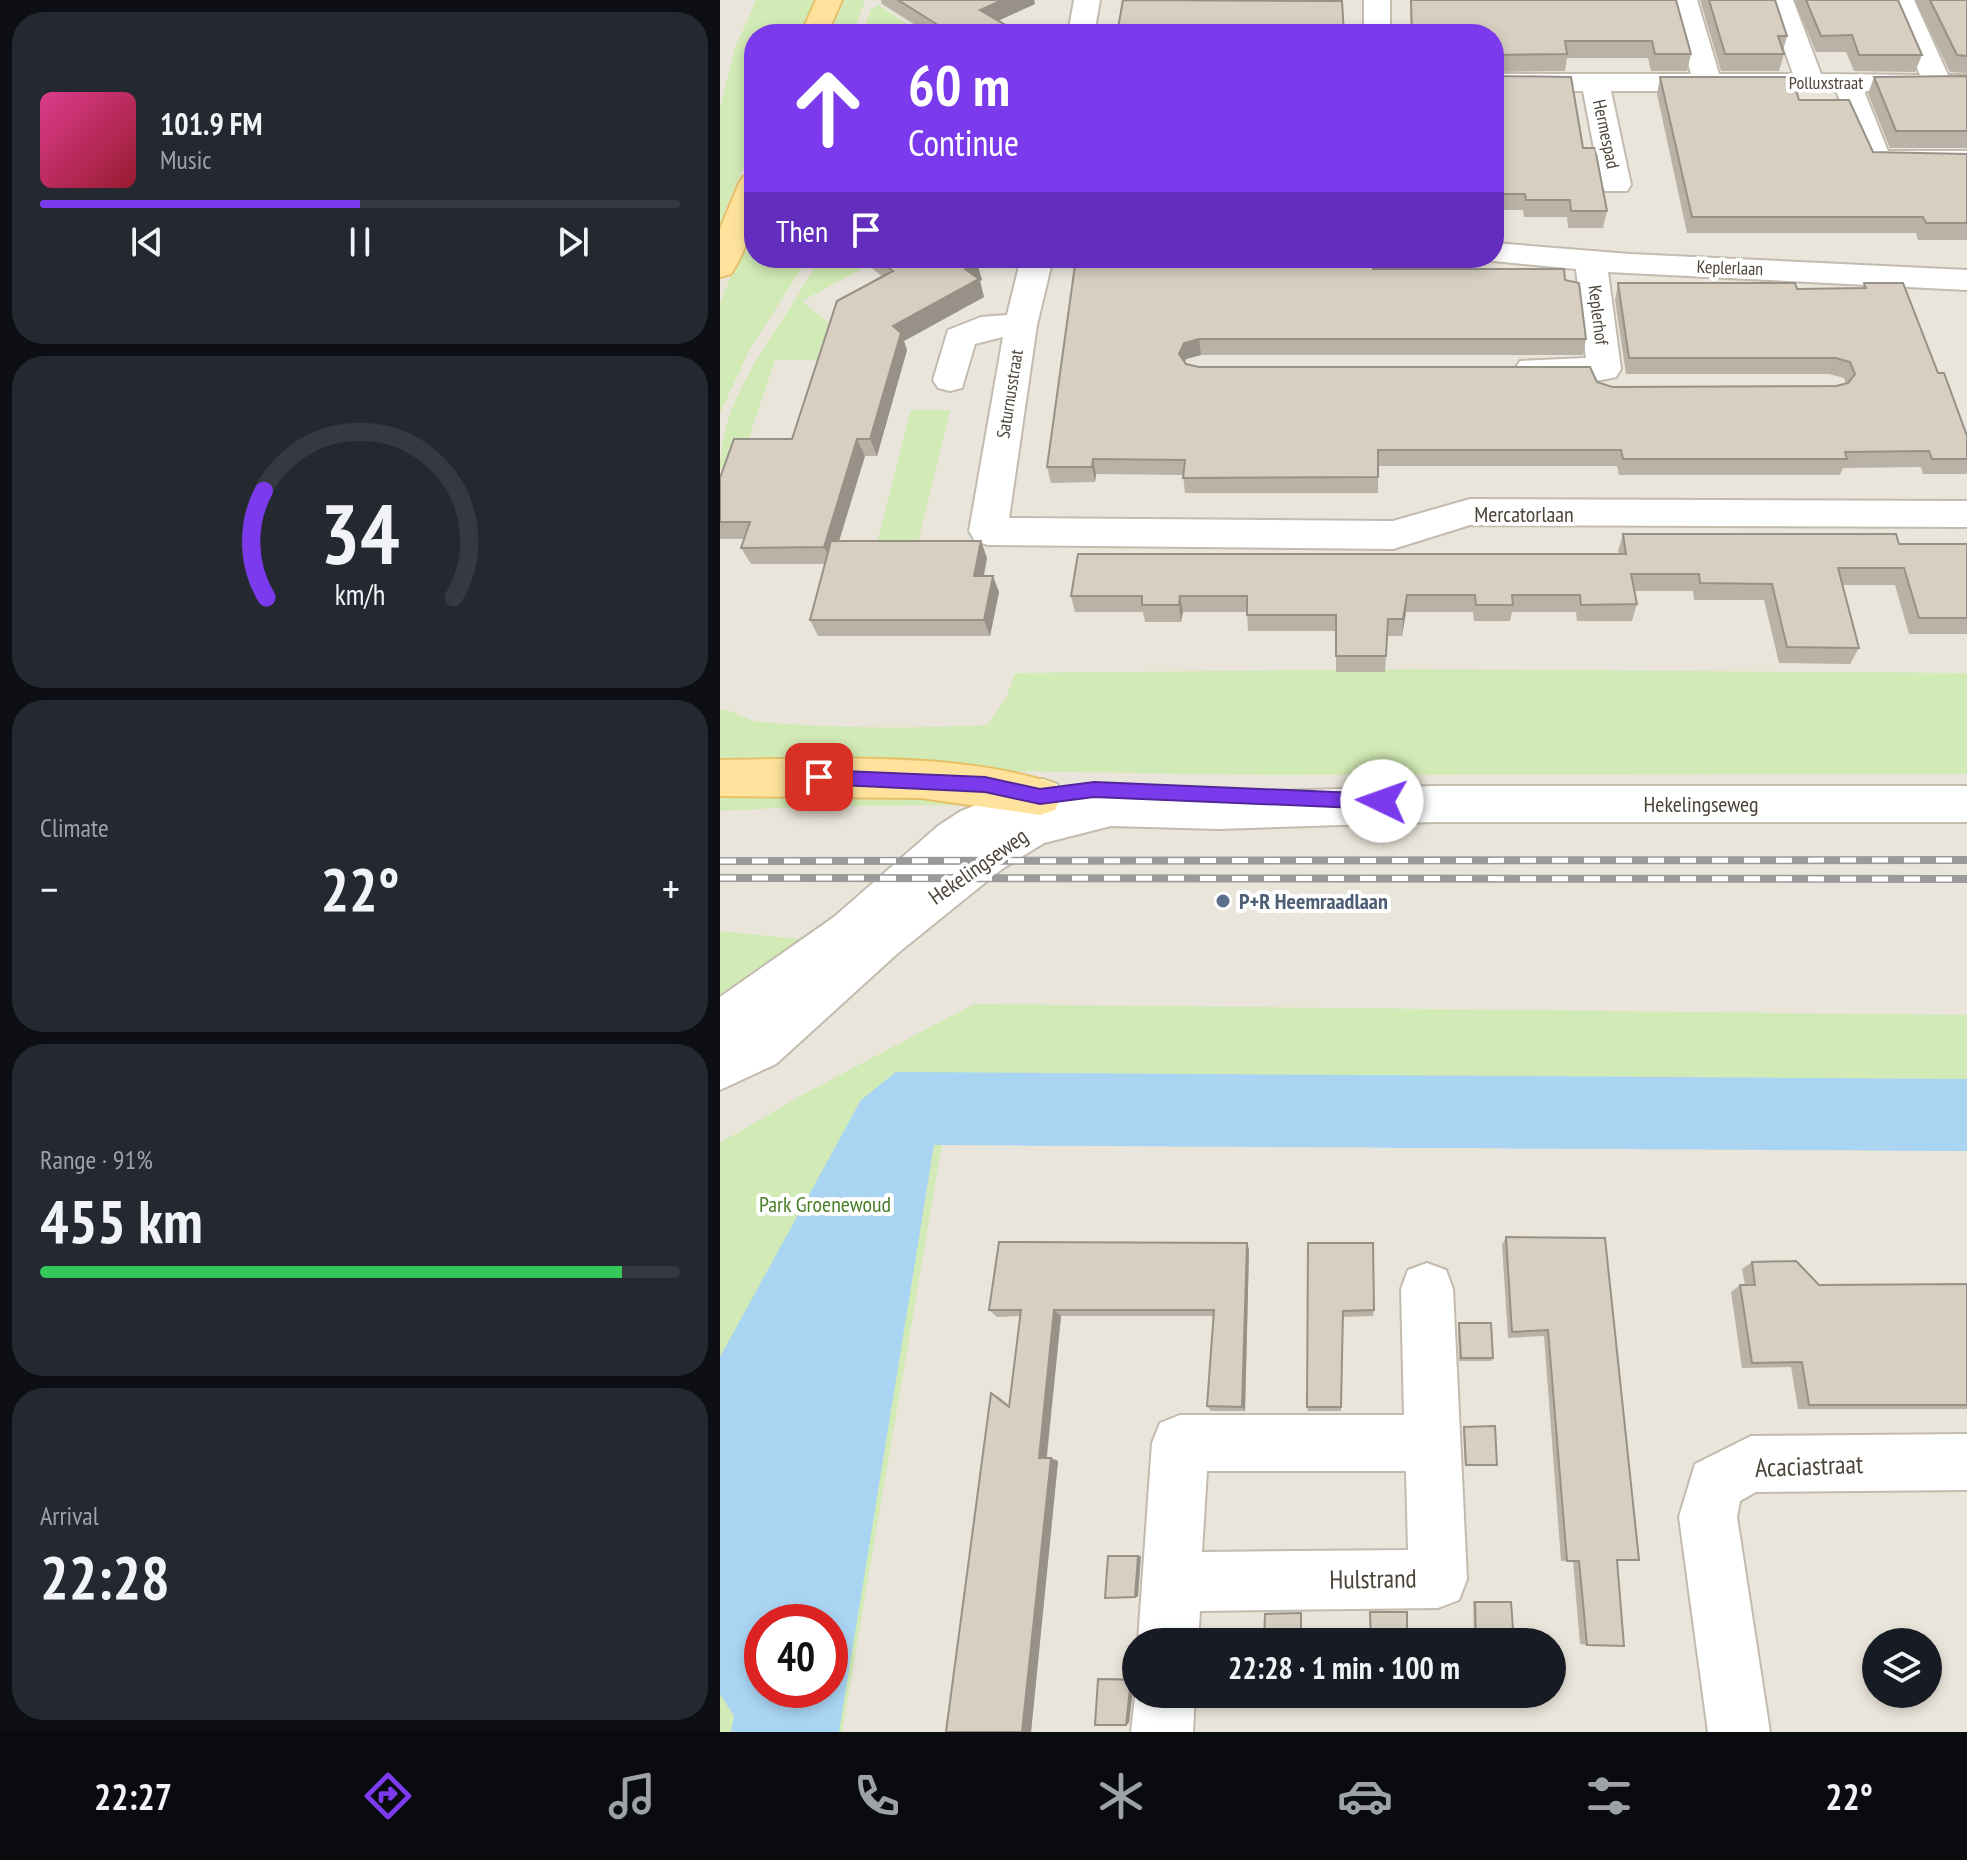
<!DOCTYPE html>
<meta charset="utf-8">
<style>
:root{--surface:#171b24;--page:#242831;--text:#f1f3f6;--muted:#9ea1a6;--line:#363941;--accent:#7c3aed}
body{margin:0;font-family:"PT Sans Narrow",sans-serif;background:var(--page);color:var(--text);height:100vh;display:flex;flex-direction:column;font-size:30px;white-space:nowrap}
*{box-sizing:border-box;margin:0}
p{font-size:26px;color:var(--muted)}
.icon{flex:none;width:44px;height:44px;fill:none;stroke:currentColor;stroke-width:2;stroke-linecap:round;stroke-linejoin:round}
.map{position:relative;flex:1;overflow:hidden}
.panel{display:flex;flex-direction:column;gap:12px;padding:12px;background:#0d0f14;width:720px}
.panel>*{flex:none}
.hud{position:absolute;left:24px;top:24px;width:760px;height:244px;border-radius:32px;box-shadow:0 4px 12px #0003;background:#7c3aed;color:#fff;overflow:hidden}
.buttons{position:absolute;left:1142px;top:1628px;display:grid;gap:16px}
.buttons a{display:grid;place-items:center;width:80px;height:80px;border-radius:50%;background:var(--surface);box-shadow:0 4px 12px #0003;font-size:40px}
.speed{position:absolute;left:24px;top:1604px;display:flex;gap:16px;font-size:40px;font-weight:700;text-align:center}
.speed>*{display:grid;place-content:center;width:104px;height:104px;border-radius:50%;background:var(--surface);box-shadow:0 4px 12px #0003;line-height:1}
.speed .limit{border:12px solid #d22;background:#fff;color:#111}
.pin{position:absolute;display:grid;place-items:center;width:68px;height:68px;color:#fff;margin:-34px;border-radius:16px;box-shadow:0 4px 12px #0006}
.me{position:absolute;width:88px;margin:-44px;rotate:273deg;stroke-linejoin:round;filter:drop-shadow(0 0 6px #0008)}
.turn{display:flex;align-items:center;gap:28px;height:168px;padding:0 32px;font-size:36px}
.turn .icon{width:104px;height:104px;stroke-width:2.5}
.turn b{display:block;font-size:56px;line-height:68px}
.then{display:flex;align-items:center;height:76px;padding:0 32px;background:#0003;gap:16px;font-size:30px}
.big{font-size:60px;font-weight:700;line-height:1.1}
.panel .widget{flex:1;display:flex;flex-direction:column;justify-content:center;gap:12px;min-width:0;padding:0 28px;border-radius:32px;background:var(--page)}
.panel .dial{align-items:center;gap:0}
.dial svg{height:208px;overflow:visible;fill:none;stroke:var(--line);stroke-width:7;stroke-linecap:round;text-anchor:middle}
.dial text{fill:var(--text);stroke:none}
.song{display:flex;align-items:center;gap:24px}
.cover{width:96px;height:96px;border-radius:12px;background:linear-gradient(135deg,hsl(330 70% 55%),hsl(350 70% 35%))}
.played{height:8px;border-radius:4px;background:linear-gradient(90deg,var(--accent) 50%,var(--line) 50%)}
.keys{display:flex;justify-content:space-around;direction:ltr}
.heat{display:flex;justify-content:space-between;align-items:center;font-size:44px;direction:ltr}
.charge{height:12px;border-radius:6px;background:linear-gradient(90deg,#34c759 91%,var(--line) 0)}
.trip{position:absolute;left:402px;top:1628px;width:444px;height:80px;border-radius:40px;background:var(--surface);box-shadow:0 4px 12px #0003;font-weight:700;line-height:80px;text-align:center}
.tabs{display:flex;height:128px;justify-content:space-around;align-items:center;background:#090b0e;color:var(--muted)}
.tabs .icon{width:56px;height:56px}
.tabs .active{color:var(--accent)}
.tabs b{font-size:36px;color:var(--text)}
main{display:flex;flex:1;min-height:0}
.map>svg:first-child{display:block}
.residential{fill:#eae5da;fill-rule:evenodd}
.green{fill:#d2eab5;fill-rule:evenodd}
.water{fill:#a9d4f2;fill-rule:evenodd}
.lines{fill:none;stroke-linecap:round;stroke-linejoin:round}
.minor-casing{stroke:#c2bbae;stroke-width:4}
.major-casing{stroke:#e6c16a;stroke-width:4}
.minor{fill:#fff;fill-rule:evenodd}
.major{fill:#ffe39c;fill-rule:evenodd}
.rail-casing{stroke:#9a9a9a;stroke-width:8}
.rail{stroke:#fff;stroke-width:5;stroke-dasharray:16;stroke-linecap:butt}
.wall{fill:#bab2a6}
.shaded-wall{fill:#979187}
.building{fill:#d8cfc1;stroke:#979187;stroke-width:2}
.route{fill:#7c3aed;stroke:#51269a;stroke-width:2}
.service-dot{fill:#5c6f8a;stroke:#fff;stroke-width:3}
.labels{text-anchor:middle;stroke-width:8;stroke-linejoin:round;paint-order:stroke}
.far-street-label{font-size:18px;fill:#4b4439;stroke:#fff}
.street-label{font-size:22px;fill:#4b4439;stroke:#fff}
.service-label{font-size:22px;font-weight:bold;fill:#4e5e75;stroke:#fff;text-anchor:start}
.park-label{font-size:22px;fill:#4a7f2a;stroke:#fff}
.near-street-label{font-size:26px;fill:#4b4439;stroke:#fff}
</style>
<main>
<section class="panel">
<div class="widget">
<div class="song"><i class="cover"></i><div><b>101.9 FM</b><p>Music</p></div></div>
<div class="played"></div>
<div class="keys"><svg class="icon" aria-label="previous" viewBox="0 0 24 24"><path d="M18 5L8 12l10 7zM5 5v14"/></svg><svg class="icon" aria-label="pause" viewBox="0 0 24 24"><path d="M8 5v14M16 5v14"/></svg><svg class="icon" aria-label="next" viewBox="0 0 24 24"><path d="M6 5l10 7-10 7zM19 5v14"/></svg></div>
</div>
<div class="widget dial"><svg viewBox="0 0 100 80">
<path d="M14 69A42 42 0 1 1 86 69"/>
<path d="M14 69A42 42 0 0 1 13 28" stroke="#7c3aed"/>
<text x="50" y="56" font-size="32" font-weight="700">34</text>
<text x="50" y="72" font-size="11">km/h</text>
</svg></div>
<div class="widget"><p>Climate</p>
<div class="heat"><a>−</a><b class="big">22°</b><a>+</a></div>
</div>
<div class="widget"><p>Range · 91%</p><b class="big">455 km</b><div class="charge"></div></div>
<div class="widget"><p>Arrival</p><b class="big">22:28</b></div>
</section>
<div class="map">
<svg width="1247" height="1732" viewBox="0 0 1247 1732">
<rect width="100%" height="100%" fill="#f6f3ec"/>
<path class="residential" d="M0,0H1247V1732H0ZM34,34H774V258H34ZM42,1622H110V1690H42ZM416,1642H832V1694H416ZM1156,1642H1208V1694H1156Z"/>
<g class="green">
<path d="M36,0H94L80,34H34V142L0,222V108L15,48Z"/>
<path d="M120,0H145L133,34H107Z"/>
<path d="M159,5L202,34H142L151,9Z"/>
<path d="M34,217V258H88L30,349L0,413V304Z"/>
<path d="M99,258H143L151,264L82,301L116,329L104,360H55L19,467H2L0,471C0,389 65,327 99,258Z"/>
<path d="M191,410H230L198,543H157Z"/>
<path d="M691,669L1247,673V774L544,775L0,767V710C16,710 25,720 40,722C116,728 192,729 267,725L286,699L295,673Z"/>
<path d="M0,792L212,793L268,805L96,806L0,811Z"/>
<path d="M0,931L90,940L0,995Z"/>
<path d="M254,1004L1247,1015V1079L238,1073L222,1145L122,1732H0V1143L82,1095ZM42,1622H110V1690H42Z"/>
</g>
<path class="water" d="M176,1072L1247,1079V1151L214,1145L119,1732H11L14,1716L0,1694V1357L141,1100ZM42,1622H110V1690H42Z"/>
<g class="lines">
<defs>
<g id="minor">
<path d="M354,0H380L374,34H348Z"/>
<rect x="644" y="0" width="26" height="34"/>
<path d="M951,0H977L999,74H1073L1047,0H1073L1101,74L1200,75L1168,0H1194L1228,75H1247V91H1144L1168,151H1247V169L1147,166L1116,91H891L911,185L907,191H885L881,185L863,91L774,90V74H971Z"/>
<path d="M774,243L910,254L1247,270V290L888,272L901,369L896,377C869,384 827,384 800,377L795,369L800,361L866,358L856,269L763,260L774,258Z"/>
<path d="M301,258H333L317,325L289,518L673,521L750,499L1247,501V527L750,525L673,549L268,545L255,541L249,531L283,337L255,344L242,388L230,391L218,388L213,380L228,330L261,317L287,315Z"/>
<path d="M322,779L337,784L343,797L341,802L391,790L499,793L715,786H1247V822H715L499,829L391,826L324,843L282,869L178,953L56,1064L0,1090V997L114,917L218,826L241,811Z"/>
<path d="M707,1263L726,1270L733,1289L747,1579L739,1600L718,1608L480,1611L478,1642H418L432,1443L440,1423L460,1415H684L681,1289L688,1270ZM487,1471H686L688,1550L482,1552Z"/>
<path d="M1247,1434V1490L1036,1492L1020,1501L1017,1517L1050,1732H988L959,1517L975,1464L1031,1436Z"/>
<path d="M416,1688V1694H475L473,1732H411Z"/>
</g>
<g id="major">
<path d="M96,0H122L107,34H81Z"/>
<path d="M34,174C34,210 32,243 11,274L0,277V229L19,183L23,177Z"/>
<path d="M0,760C102,759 239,751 335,784L341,797L335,810L320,815L201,798L0,796Z"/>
</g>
</defs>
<use href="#minor" class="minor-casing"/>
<use href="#major" class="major-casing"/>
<use href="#minor" class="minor"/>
<use href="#major" class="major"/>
<defs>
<g id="rail">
<path d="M0,861L1247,860"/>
<path d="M0,878L1247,879"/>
</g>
</defs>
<use href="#rail" class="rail-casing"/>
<use href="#rail" class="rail"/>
</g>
<g class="wall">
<path d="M161,0H314L315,4L278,21L205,31L162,4Z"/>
<path d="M690,0H956L971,54L967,71H931L928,58H847L845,71L775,72L776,76L863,148L887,211L883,228H848L847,217H804L803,210H774V34H691Z"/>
<path d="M980,0H1055L1067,36L1063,51L1064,54L1059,71H1001Z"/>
<path d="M1074,0H1178L1202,55L1195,72L1134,71L1126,52H1096Z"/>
<path d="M1195,0H1247V73L1230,72Z"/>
<path d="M1247,76V148H1170L1148,94L1154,77Z"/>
<path d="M940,77L1079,100L1153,152L1247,154V240H1198L1196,233H967L937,94Z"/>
<path d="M147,258H252L262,280L260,281L264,297L184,341L187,350L157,456H145L119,541L267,558L264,576L279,592L270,636H98L90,620L105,564H31L21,548L24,539H0V478L72,439L163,277L149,266Z"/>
<path d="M356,258L653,269L845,280L866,339L863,355H481L466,359L465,362L466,364L479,367L877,382L892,387L1116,386L1126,384L1124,378L1109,374H906L895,300L898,283L1077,289L1142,288L1144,283L1218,373L1247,436V473L1246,474H1203L1201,467L1123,468L1120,475H899L897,466H658V493H465L463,475L376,474L375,482L331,483L327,467Z"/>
<path d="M903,534L1179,544H1247V634H1189L1175,585H1123L1139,648L1130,664L1059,663L1044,600H974L973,591H914L917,604L912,621H857L856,612H792L790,621H754L753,612H686L682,636H667L665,672H616V631H528L527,612H463L461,622H425L423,612H355L351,596L899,554L898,551Z"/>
<path d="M786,1237L885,1238L897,1561L867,1645L860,1644L853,1561H841L824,1336L788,1338L782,1245Z"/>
<path d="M527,1243L529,1250L525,1411H491L487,1406L493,1316H341L327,1458H331L338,1461L311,1732H226L271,1393L279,1397L289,1405L300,1316L277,1317L269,1310Z"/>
<path d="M588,1243L654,1310L653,1316L623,1317L621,1411H588L587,1407Z"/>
<path d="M1032,1262L1099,1285L1247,1284V1409H1078L1071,1367L1022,1368L1011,1292L1020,1285H1025L1022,1269Z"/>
<path d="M739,1323L773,1358L771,1361H739L738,1326Z"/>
<path d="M744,1427L777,1465L775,1466H745L743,1429Z"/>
<path d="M753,1601L791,1602L794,1642H754Z"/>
<path d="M382,1678H416V1686L413,1688L409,1723L378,1679Z"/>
</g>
<g class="shaded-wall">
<path d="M282,0H314L315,4L264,27L260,10Z"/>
<path d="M257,262L262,280L260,281L264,297L184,341L187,350L157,456L150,439L173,326L245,269Z"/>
<path d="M479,339L481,355L466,359L461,371L459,354L464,343Z"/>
<path d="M137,439L145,456L112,564L104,547Z"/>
<path d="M373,459L376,474L375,482L372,467Z"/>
<path d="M261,541L267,558L260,592L254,576Z"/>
<path d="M273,576L279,592L270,636L264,620Z"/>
<path d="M687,595L686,612L682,636L683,619Z"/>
<path d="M460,596L463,612L461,622L459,605Z"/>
<path d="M527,1243L529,1250L525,1411L522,1407Z"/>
<path d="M334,1310L341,1316L326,1461L319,1458Z"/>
<path d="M331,1458L338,1461L311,1732H302Z"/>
<path d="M418,1556H421L418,1597H415Z"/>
<path d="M413,1688L409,1723L406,1725L410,1689Z"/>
</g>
<g class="building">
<path d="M178,0H282L260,10L301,34H198L218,25Z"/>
<path d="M403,0L622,1L624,34H397Z"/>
<path d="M691,0H956L971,54H935L932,41H845L847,54L774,55V34H692Z"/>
<path d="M989,0H1055L1067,36H1058L1064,54H1005Z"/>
<path d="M1086,0H1178L1202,55H1139L1132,35L1101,36Z"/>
<path d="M1210,0H1247V56L1237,55Z"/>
<path d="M774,60L776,76L851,77L863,148H875L887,211H851L850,200H806L805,194H774Z"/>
<path d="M1247,76V131H1176L1154,77Z"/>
<path d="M940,77H1072L1079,100H1129L1153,152L1247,154V223H1206L1203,217H972Z"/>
<path d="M156,258H252L257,262L245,269L259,279L173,326L181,333L150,439H137L104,547L21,548L30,522H0V478L14,439H72L117,301L173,271Z"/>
<path d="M356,258H653V269H844L845,280L859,283L866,339H479L464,343L459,354L466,364L479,367H870L877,382L892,387L1116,386L1128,383L1135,374L1130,362L1116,358H909L898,283H1075L1077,289L1146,288L1144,283H1183L1218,373H1224L1247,436V459H1212L1209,451L1125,452L1127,459H903L901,450H658V477L463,478L465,460L373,459L372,467H327Z"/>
<path d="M903,534H1176L1179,544H1247V618H1199L1184,568H1118L1139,648L1067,647L1052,584L980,583L979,574H911L917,604L861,605L860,595H792L793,605H756L755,595H687L683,619H668L666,656H616V615H527V596H460L459,605H422V596H351L358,554H906Z"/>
<path d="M111,541H261L254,576H273L264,620H90Z"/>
<path d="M786,1237L885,1238L919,1560H897L904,1646L867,1645L859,1561H847L828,1330L792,1332Z"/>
<path d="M279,1242L527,1243L522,1407L487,1406L494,1310H334L319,1458H331L302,1732H226L271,1393L289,1407L301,1310H269Z"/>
<path d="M588,1243H653L654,1310L623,1311L621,1407H587Z"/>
<path d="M1076,1261L1099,1285L1247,1284V1405H1089L1082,1362L1032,1363L1020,1285H1035L1032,1262Z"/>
<path d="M739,1323H771L773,1358H741Z"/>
<path d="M775,1426L777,1465H746L744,1427Z"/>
<path d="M388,1556H418L415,1597L385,1598Z"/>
<path d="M755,1602H791L794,1642H756Z"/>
<path d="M650,1612H687V1642H651Z"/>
<path d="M581,1613V1642H544L545,1614Z"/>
<path d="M378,1679L415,1680L414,1687L410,1689L406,1725H375Z"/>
</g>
<path class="route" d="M99,770L265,777L320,789L374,782L662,794L670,801L662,809L374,797L320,804L265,792L99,784L90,777Z"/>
<circle class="service-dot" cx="503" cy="901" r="8"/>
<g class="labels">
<g class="far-street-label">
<text x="1106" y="89">Polluxstraat</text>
<text transform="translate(886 134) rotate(78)" y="6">Hermespad</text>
<text transform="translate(1010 268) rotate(2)" y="6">Keplerlaan</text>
<text transform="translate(878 315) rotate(83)" y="6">Keplerhof</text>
<text transform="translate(290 394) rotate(-81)" y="6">Saturnusstraat</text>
</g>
<g class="street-label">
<text x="804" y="522">Mercatorlaan</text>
<text x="981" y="812">Hekelingseweg</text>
<text transform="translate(258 866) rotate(-35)" y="8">Hekelingseweg</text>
</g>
<g class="service-label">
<text x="519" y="909">P+R Heemraadlaan</text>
</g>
<g class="park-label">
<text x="105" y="1212">Park Groenewoud</text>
</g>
<g class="near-street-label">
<text transform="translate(1089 1466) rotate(-2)" y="9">Acaciastraat</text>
<text transform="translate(653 1579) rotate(-1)" y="9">Hulstrand</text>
</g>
</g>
</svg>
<div class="buttons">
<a><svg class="icon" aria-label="layers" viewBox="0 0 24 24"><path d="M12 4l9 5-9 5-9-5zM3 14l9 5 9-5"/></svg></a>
</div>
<div class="speed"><div class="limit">40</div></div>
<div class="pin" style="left:99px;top:777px;background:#d93025"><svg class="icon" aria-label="arrive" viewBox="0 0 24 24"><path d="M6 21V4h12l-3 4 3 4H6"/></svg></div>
<svg class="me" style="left:662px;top:801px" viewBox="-20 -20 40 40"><circle r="19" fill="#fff"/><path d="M0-13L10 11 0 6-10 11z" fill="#7c3aed"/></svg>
<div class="trip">22:28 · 1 min · 100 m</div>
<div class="hud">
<div class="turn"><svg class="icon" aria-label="ahead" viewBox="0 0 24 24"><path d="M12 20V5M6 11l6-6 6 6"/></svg><div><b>60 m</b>Continue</div></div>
<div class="then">Then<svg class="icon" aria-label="arrive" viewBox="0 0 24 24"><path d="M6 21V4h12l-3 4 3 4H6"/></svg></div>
</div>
</div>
</main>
<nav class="tabs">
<b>22:27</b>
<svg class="icon active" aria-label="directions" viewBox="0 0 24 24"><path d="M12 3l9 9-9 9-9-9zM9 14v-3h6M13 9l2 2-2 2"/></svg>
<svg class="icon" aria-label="music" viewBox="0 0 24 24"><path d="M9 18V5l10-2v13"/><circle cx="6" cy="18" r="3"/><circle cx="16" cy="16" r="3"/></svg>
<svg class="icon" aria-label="phone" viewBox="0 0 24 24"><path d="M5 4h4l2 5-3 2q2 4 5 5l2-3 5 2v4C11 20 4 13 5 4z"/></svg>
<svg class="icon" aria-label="climate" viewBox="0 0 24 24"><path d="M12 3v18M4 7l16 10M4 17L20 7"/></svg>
<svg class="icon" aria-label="car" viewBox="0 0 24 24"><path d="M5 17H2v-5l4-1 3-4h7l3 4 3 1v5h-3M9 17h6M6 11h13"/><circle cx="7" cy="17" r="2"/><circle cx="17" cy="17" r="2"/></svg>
<svg class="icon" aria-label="filters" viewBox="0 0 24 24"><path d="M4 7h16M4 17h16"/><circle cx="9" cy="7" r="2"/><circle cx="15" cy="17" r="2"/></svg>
<b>22°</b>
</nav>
